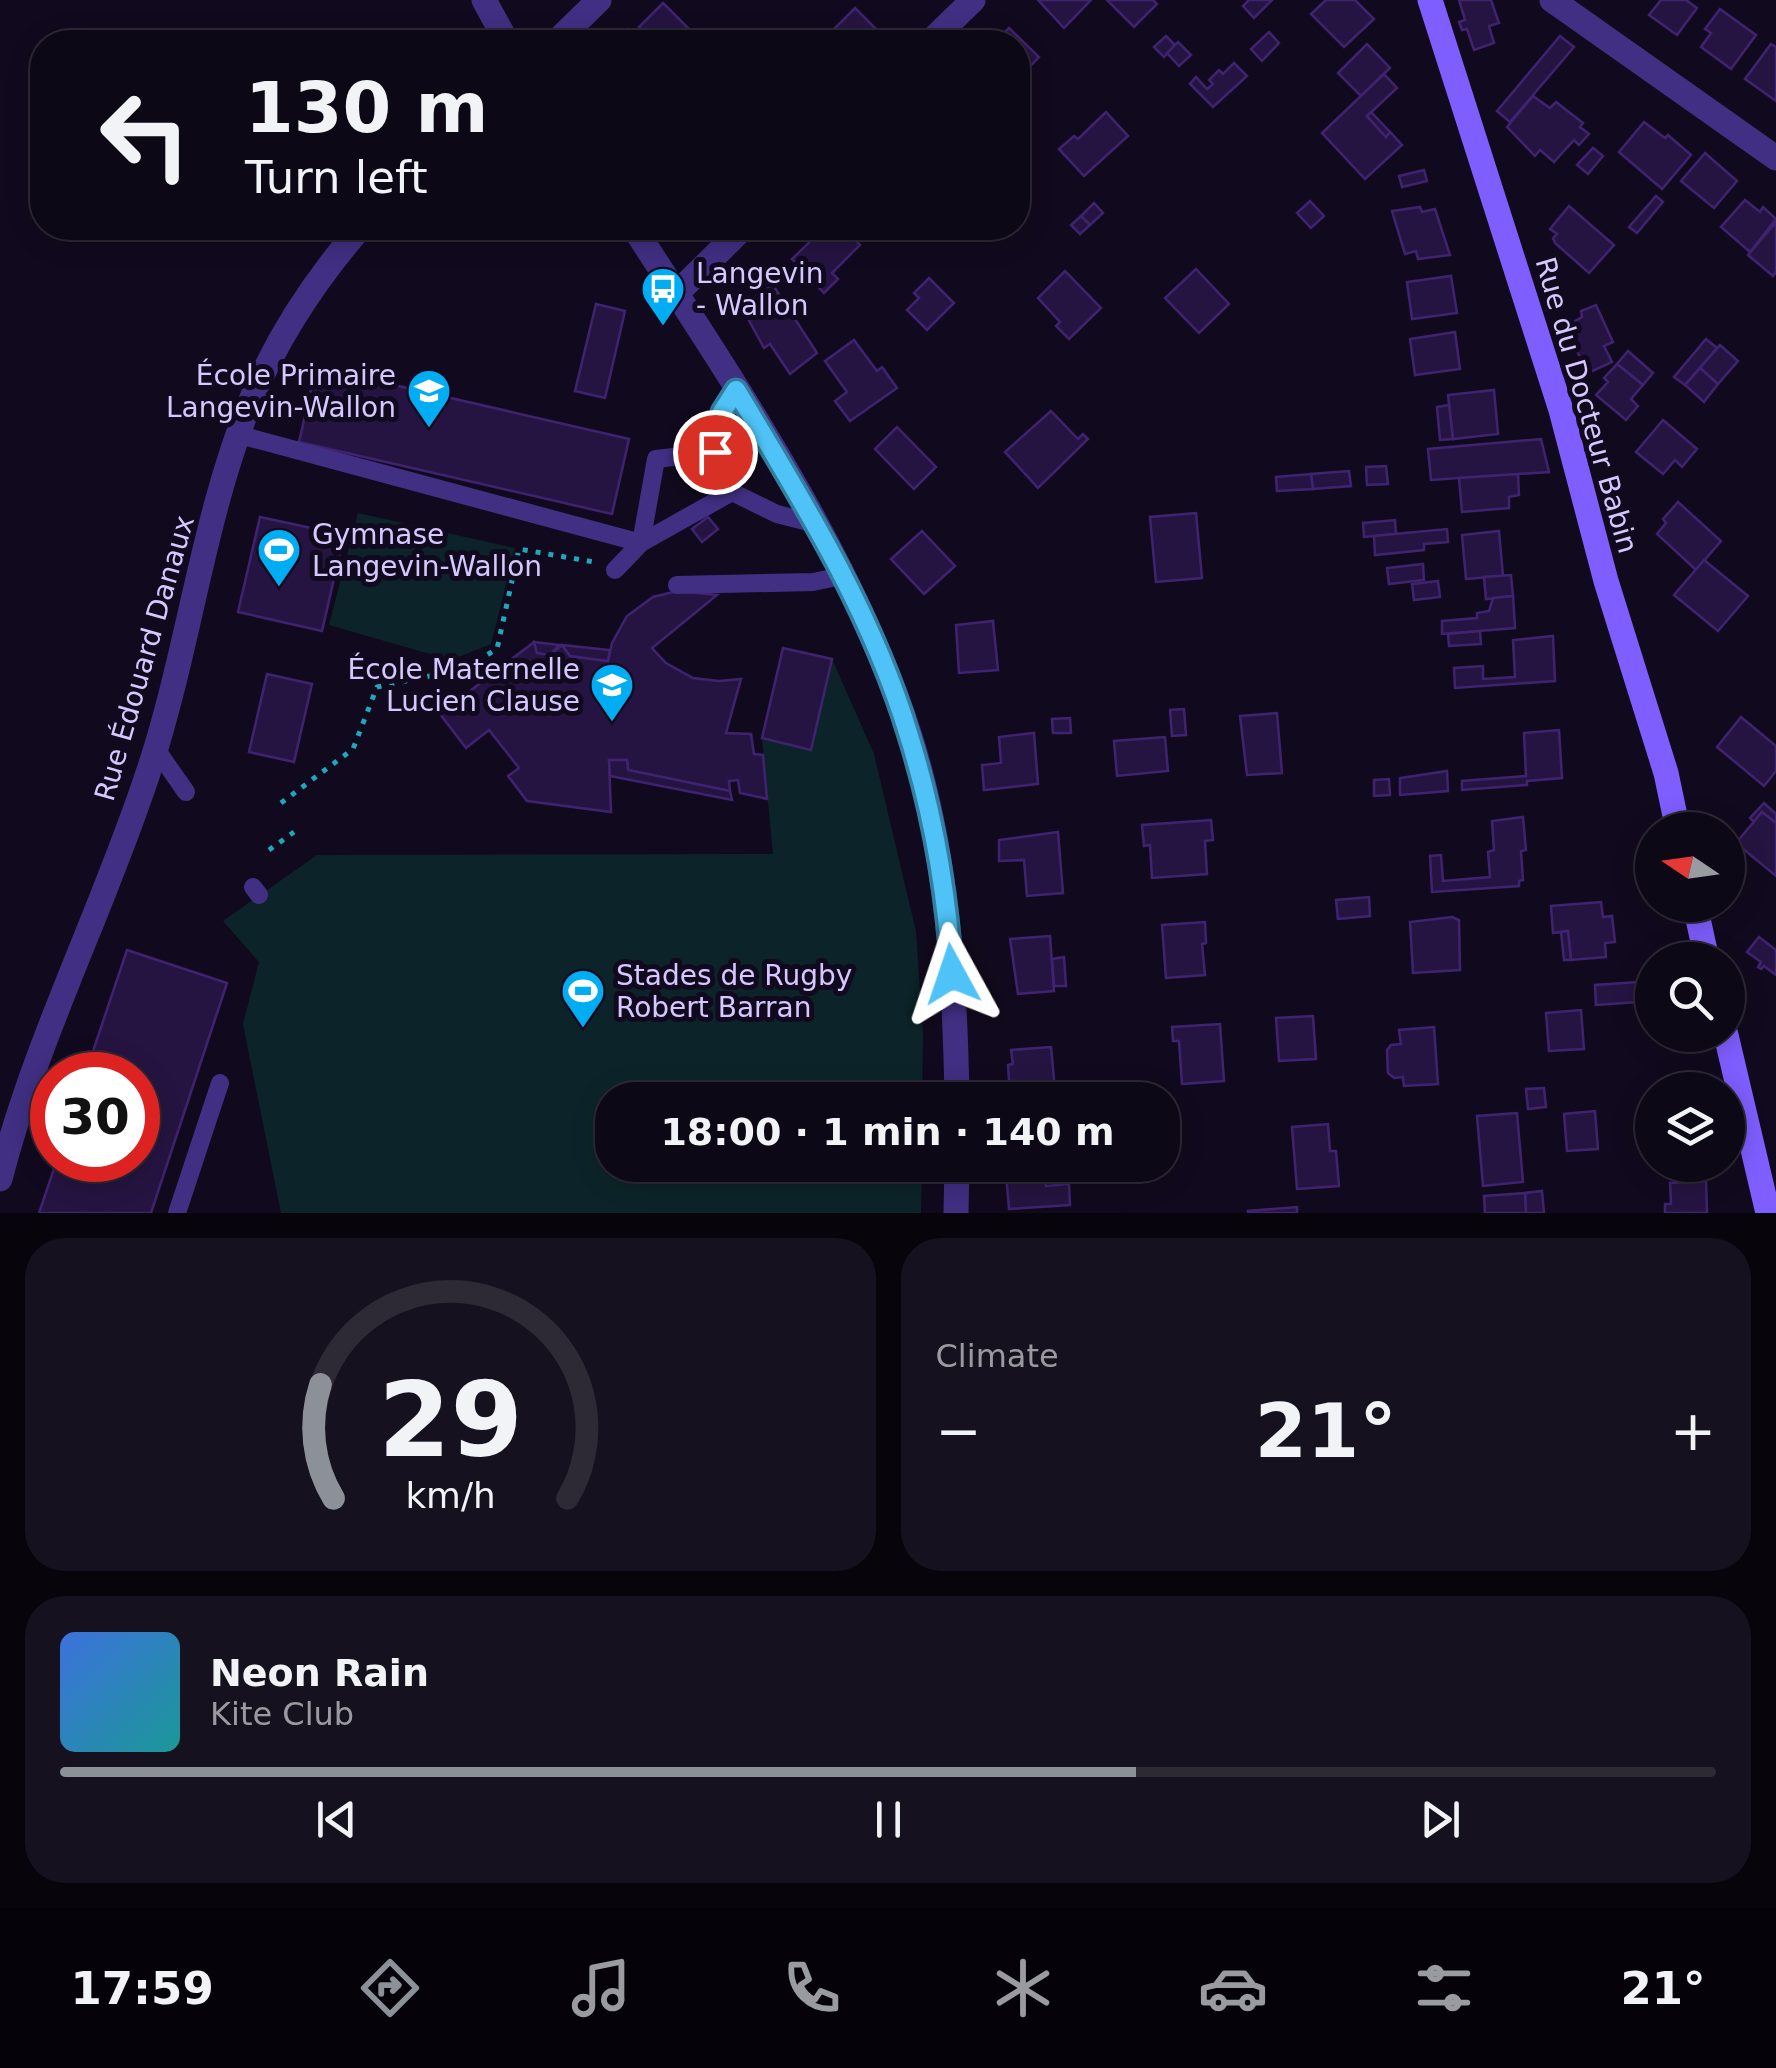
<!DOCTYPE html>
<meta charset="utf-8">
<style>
:root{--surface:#0d0816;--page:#16111f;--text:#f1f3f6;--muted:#9a9aa1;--line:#2d2935;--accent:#8c9099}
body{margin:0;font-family:"DejaVu Sans",sans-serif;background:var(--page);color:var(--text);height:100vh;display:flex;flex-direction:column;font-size:38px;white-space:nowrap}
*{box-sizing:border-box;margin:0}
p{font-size:32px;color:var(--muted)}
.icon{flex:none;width:55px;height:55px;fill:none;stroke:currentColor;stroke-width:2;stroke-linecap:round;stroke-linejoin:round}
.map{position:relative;height:1213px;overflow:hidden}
.panel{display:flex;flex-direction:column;gap:25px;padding:25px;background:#07040c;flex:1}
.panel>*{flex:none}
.guide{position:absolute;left:30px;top:30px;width:1000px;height:210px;border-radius:40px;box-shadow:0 5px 25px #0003,0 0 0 2px var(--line);background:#0d0816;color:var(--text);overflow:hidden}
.needle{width:65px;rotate:283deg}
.buttons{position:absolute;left:1635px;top:812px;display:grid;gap:20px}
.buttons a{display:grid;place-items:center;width:110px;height:110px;border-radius:50%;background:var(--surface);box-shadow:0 5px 25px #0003,0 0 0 2px var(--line);font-size:50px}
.speed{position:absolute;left:30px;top:1052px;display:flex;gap:20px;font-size:50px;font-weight:700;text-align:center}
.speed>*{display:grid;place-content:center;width:130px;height:130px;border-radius:50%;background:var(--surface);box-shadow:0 5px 25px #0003,0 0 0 2px var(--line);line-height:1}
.speed .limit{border:15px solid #d22;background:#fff;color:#111}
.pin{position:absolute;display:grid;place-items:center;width:85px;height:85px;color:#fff;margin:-42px;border:5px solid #fff;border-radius:50%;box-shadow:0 2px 10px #0007}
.me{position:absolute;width:110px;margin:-55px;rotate:355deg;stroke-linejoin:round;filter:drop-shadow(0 0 8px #0008)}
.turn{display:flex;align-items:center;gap:35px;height:210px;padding:0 50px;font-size:45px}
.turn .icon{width:130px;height:130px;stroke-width:2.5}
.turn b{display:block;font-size:70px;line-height:85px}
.big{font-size:75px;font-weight:700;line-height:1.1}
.panel .widget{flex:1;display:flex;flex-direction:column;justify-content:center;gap:15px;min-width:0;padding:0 35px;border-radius:40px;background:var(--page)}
.panel .dial{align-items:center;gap:0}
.dial svg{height:260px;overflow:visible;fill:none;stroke:var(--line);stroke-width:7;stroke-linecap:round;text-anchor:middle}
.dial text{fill:var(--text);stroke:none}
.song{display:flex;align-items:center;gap:30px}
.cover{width:120px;height:120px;border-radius:15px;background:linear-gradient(135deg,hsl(220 70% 55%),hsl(180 70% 35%))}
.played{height:10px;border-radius:5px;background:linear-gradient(90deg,var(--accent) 65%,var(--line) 65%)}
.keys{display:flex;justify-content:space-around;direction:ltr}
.heat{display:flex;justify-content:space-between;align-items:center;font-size:55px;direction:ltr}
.panel .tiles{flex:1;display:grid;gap:25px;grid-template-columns:1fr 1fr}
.widget:last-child{grid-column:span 2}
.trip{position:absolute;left:595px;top:1082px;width:585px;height:100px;border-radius:40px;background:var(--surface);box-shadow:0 5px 25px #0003,0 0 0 2px var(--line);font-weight:700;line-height:100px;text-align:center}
.tabs{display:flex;height:160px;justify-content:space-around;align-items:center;background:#050309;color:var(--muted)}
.tabs .icon{width:70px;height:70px}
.tabs .selected{color:var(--accent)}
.tabs b{font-size:45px;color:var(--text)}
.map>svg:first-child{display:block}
.green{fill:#0c2429}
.building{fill:#251441;stroke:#402370;stroke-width:2.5}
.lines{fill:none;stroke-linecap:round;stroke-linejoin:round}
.path{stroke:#20a7ba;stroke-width:5;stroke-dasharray:5 8;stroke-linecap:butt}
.lane{stroke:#412f83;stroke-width:18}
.street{stroke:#412f83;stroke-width:25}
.secondary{stroke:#7f5eff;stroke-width:25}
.route-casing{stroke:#337fa1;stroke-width:25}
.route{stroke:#4fc3f7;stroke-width:18}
.labels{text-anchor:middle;stroke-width:10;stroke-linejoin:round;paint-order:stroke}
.poi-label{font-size:28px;fill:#d7c7ff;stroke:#110a1e;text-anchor:start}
.street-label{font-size:28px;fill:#d7c7ff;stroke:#110a1e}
</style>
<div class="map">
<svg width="1776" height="1213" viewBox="0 0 1776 1213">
<rect width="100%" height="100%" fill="#110a1e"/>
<g class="green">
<path d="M358,513L515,548L491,644L451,660L329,625Z"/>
<path d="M832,659L874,754L916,932L923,1034L922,1100H612V1165H922L921,1213H281L243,1024L259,962L223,921L317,855L773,854L762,738L811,749Z"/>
</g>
<g class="building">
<path d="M1038,0H1091L1064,28Z"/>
<path d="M1107,0H1153L1157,4L1134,27Z"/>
<path d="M1249,0H1272L1254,18L1243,6Z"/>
<path d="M1326,0H1355L1374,19L1344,47L1311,14Z"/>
<path d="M1459,0H1491L1499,23L1489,26L1494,43L1474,50L1467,29L1462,30L1459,22L1465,20Z"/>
<path d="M1661,0H1686L1697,8L1677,35L1649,15Z"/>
<path d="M663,3L690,30L677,42H655L639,27Z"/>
<path d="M855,8L883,36L877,42H840L830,33Z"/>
<path d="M1720,9L1756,35L1731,69L1701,47L1711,33L1705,29Z"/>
<path d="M1009,28L1039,57L1018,79V42H995Z"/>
<path d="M627,29L641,42H614Z"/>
<path d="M1269,32L1279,43L1262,61L1251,49Z"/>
<path d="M1166,36L1175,45L1164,57L1154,47Z"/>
<path d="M1560,36L1574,47L1510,122L1497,111Z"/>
<path d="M1178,42L1191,55L1179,66L1167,53Z"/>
<path d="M1367,44L1390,68L1361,96L1338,73Z"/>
<path d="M1771,44L1776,47V101L1745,79Z"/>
<path d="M1234,63L1247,76L1213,107L1190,84L1196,77L1207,89L1213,84L1209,80L1219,70L1223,74Z"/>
<path d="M1384,74L1397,88L1367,116L1386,137L1390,132L1402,145L1365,179L1322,133Z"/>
<path d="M1533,96L1550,108L1556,102L1583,123L1580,127L1589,134L1579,145L1574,140L1554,162L1540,150L1535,156L1507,127Z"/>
<path d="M1106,112L1128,136L1084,176L1059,149L1074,136L1078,139Z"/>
<path d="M1371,112L1390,132L1386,137L1367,116Z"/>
<path d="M1644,122L1665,138L1668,135L1691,155L1662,189L1619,152Z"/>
<path d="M1593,148L1603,156L1588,174L1577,165Z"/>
<path d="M1705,153L1737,181L1714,208L1681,181Z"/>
<path d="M1424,170L1427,181L1402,187L1399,176Z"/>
<path d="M1656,196L1663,202L1637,233L1629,227Z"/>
<path d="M1745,200L1760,212L1763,207L1776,219L1750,252L1721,227Z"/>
<path d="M1310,201L1324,216L1311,228L1297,213Z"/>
<path d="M1094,203L1103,213L1090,225L1081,216Z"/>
<path d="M1569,206L1614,245L1589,273L1555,243L1553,238L1557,234L1550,229Z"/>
<path d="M1420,207L1422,212L1435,209L1450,255L1418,259L1416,251L1405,254L1392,211Z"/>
<path d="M1081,216L1090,225L1080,234L1071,225Z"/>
<path d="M1776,222V272L1773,276L1748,255Z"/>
<path d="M824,228H844L860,245L832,273L838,279L824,293L792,259Z"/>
<path d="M1196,269L1229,304L1199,333L1165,298Z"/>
<path d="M1065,271L1101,308L1069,339L1056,326L1060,322L1038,298Z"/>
<path d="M1451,276L1457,313L1412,319L1407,282Z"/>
<path d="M929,278L954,303L927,330L907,310L919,298L914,293Z"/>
<path d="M773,285L817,353L790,374L770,344L764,348L741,306Z"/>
<path d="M596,304L625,311L605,398L575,391Z"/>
<path d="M1596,305L1613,342L1604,346L1612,362L1588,373L1565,327L1582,317L1581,311Z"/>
<path d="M1455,332L1460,369L1415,375L1410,339Z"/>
<path d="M1706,339L1717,348L1685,385L1674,377Z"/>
<path d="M854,340L877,371L882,367L897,388L850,421L835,401L847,392L825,361Z"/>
<path d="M1720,345L1738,361L1718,384L1700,368Z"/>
<path d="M1628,351L1653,373L1643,385L1617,364Z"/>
<path d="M1617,364L1643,385L1631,399L1638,406L1626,420L1596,395L1608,382L1604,378Z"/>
<path d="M316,367L629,439L612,514L299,442Z"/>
<path d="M1700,368L1718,384L1704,402L1685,385Z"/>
<path d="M1494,390L1498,434L1453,439L1448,395Z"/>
<path d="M1449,405L1453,439L1440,440L1437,407Z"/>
<path d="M1051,411L1078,439L1083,434L1088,439L1038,488L1005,452Z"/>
<path d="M1663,420L1697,449L1682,467L1675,460L1663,474L1636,452Z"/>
<path d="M897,427L936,467L914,489L875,449Z"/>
<path d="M1541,439L1549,472L1431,480L1428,449Z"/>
<path d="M1386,466L1388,484L1367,485L1366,467Z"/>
<path d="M1349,471L1351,486L1313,489L1311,474Z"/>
<path d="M1311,474L1313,489L1277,491L1276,477Z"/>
<path d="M1518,474L1519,495L1509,497V508L1462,512L1459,478Z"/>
<path d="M1678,502L1721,541L1696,570L1657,534L1666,523L1663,519Z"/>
<path d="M1196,513L1202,578L1156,582L1150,517Z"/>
<path d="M260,517L344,535L322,631L238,612Z"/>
<path d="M708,517L718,529L702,542L692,529Z"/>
<path d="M1395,520L1396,534L1364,537L1363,523Z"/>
<path d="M1447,529L1448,542L1424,544V550L1375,555L1374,536Z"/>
<path d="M922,531L955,566L924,594L891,559Z"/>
<path d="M1499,531L1503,576L1466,579L1462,535Z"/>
<path d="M1704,560L1748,596L1718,631L1674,595Z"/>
<path d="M1423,564L1424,580L1389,584L1387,568Z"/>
<path d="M1511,575L1513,596L1486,599L1484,577Z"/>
<path d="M1438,581L1440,597L1414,600L1412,584Z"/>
<path d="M677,591L717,595L652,648L666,663L693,678L719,681L741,679L726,733L751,734L754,754L763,755L767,799L740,793L738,780L729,781L730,791L628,770L627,760H609L611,812L527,801L508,776L519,768L489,730L466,748L440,714L534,642L537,653L550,655L562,645L570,656L608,661L612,643L627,616L653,597Z"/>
<path d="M1513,596L1515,628L1442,634V621L1477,618V613L1489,611L1493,598Z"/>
<path d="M993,621L998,670L959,673L956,625Z"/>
<path d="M1480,631L1481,644L1449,646L1448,634Z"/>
<path d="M1553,636L1555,681L1455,688L1454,668L1483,666V679L1515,677L1513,640Z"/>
<path d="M534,642L559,645L550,655L537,653Z"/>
<path d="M562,645L610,650L608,661L570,656Z"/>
<path d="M783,648L832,659L811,750L762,738Z"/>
<path d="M267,674L312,684L294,762L249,752Z"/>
<path d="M1184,709L1186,735L1172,736L1170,710Z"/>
<path d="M1277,713L1282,773L1247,775L1240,716Z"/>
<path d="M1741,717L1776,746V771L1764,786L1717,747Z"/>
<path d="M1070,718L1071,733H1053L1052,719Z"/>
<path d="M1559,730L1562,778L1527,781V785L1462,790V781L1526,776L1524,733Z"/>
<path d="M1034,733L1038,784L984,790L982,765L1001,763L999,737Z"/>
<path d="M1165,737L1168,771L1117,776L1114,741Z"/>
<path d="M609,760H627L628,770L730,791L732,800L610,776Z"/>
<path d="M1447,771L1448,791L1400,795V778Z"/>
<path d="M1389,779L1390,795L1374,796V780Z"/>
<path d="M1764,803L1776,814V823L1762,812L1754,822L1750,818Z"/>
<path d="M1762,812L1776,823V876L1736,843Z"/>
<path d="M1523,817L1526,850L1521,851L1523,880L1519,881V886L1432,892L1430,856L1441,855L1443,881L1490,877L1488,852L1494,850L1492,821Z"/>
<path d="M1211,820L1213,840L1205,841L1207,874L1152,878L1150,845L1144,846L1142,825Z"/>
<path d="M1058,832L1063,893L1027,896L1024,860L999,861V840Z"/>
<path d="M1369,897L1370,916L1338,919L1336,900Z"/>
<path d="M1601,902L1603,917L1612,916L1615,942L1605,943L1606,957L1571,960L1568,931L1553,933L1551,906Z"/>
<path d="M1452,917L1459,920L1460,970L1413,973L1410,922Z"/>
<path d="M1205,922L1206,943L1202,944L1205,975L1166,978L1162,925Z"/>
<path d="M1568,931L1571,960H1564L1561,932Z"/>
<path d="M1050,936L1054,991L1018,994L1010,939Z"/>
<path d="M1759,937L1776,950V975L1764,966L1761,969L1758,967L1761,962L1747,952Z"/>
<path d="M127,950L227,983L151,1213H39L57,1160H138V1075H85Z"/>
<path d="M1064,957L1066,986H1054L1052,959Z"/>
<path d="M1652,981V1001L1596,1005L1595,985Z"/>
<path d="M1581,1010L1584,1049L1549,1051L1546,1013Z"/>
<path d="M1313,1016L1316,1059L1279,1061L1276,1018Z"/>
<path d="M1220,1024L1224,1081L1182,1084L1179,1041H1173L1172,1027Z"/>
<path d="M1434,1027L1438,1084L1404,1086L1403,1077L1394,1078L1388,1073L1387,1050L1391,1045L1401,1044L1399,1030Z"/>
<path d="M1051,1047L1056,1100H1019L1017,1081H1009L1008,1065L1013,1064L1011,1050Z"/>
<path d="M1544,1088L1546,1107L1528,1109L1526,1089Z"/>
<path d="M1595,1111L1598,1149L1567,1151L1564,1114Z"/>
<path d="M1517,1113L1523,1182L1483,1186L1477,1116Z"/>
<path d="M1328,1124L1330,1151H1336L1339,1186L1297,1189L1292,1127Z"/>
<path d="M1021,1165H1044L1046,1186L1069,1184L1070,1205L1009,1209L1006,1173L1022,1172Z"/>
<path d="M1706,1181L1707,1213H1665V1204H1671L1670,1183Z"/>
<path d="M1542,1191L1544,1213H1526L1525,1193Z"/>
<path d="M1525,1193L1526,1213H1485L1484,1196Z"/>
<path d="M1297,1207V1213H1248V1211Z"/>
</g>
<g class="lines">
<g class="path">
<path d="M281,803L353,749L377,687L463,669L497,649L519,549L594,562"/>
<path d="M269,850L294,832"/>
</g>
<g class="lane">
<path d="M736,390C710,430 711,451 732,492L777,514L816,524"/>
<path d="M240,435L641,543L656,459L715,452"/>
<path d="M615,570L641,543L732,492"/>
<path d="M677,585L813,582L842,576"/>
<path d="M156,749L186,792"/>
<path d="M253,887L259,895"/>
<path d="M177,1213L220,1083"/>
</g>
<g class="street">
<path d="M484,0L507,42"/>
<path d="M1552,0L1776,158"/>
<path d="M556,42L599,0"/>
<path d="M930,42L973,0"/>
<path d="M634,228C735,384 851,555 909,733C947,851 955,977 957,1100"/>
<path d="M676,294L743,228"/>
<path d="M0,1179C36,1039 103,910 148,773C189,651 202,519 251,400C278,336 315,280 360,228"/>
<path d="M956,1213L957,1165"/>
</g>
<g class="secondary">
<path d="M1430,0L1561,410L1606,581L1666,773L1678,830"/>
<path d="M1695,905L1707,960"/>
<path d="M1726,1035L1768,1213"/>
</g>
</g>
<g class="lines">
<defs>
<path id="route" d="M715,452L722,412L736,390C802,500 872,612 909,736C933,813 947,894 952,974"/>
</defs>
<use href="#route" class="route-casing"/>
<use href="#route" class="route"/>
</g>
<defs>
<symbol id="bus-pin" viewBox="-11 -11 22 30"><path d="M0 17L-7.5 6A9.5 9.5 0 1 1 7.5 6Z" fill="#00adf2" stroke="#110a1e"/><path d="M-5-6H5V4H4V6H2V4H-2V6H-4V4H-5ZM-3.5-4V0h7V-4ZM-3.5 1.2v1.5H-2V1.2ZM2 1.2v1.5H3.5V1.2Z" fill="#fff"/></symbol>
<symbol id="school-pin" viewBox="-11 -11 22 30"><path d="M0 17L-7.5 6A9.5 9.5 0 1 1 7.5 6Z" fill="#00adf2" stroke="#110a1e"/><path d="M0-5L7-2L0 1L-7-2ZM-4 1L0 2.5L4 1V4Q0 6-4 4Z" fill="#fff"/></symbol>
<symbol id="stadium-pin" viewBox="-11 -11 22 30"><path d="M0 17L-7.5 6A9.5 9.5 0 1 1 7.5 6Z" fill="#00adf2" stroke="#110a1e"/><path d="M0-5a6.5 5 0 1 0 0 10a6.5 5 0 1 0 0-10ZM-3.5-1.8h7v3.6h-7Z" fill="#fff"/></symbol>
</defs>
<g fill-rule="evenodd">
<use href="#bus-pin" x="638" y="264" width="50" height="68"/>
<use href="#school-pin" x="404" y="366" width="50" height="68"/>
<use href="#stadium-pin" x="254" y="525" width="50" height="68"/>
<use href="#school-pin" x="587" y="660" width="50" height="68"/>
<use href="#stadium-pin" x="558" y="966" width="50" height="68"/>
</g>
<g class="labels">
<g class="poi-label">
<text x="696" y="283">Langevin<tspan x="696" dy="32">- Wallon</tspan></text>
<text x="396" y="385" text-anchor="end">École Primaire<tspan x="396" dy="32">Langevin-Wallon</tspan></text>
<text x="312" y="544">Gymnase<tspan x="312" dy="32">Langevin-Wallon</tspan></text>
<text x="580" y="679" text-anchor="end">École Maternelle<tspan x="580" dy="32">Lucien Clause</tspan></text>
<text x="616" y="985">Stades de Rugby<tspan x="616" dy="32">Robert Barran</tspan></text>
</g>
<g class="street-label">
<text transform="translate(1587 405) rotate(74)" y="10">Rue du Docteur Babin</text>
<text transform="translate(144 658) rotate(-74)" y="10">Rue Édouard Danaux</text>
</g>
</g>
</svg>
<div class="buttons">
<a><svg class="needle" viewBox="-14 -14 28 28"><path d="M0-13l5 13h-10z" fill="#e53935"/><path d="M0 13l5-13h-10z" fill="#9a9aa1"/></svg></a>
<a><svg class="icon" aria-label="search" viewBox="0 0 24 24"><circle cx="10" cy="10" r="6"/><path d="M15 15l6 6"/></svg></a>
<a><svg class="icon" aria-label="layers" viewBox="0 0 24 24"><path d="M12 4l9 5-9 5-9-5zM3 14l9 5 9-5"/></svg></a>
</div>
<div class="speed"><div class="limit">30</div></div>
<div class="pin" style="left:715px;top:452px;background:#d93025"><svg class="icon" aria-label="arrive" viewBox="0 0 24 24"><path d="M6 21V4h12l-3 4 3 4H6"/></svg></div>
<svg class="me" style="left:952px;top:974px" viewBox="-20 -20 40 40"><path d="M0-17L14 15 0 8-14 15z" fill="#4fc3f7" stroke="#fff" stroke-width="4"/></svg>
<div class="trip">18:00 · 1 min · 140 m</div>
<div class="guide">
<div class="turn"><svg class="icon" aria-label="left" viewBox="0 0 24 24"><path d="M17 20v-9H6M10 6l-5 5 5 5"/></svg><div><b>130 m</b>Turn left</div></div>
</div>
</div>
<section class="panel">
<div class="tiles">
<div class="widget dial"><svg viewBox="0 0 100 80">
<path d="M14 69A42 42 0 1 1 86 69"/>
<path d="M14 69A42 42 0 0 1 10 34" stroke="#8c9099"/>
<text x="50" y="56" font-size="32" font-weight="700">29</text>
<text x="50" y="72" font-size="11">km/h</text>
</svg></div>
<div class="widget"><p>Climate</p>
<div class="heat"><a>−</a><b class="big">21°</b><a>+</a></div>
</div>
<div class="widget">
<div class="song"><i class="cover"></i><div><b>Neon Rain</b><p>Kite Club</p></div></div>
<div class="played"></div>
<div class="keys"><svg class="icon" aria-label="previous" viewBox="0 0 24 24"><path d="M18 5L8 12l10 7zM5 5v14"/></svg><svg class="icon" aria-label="pause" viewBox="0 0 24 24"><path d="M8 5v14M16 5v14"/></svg><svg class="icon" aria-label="next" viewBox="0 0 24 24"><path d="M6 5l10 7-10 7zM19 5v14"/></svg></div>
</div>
</div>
</section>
<nav class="tabs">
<b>17:59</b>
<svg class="icon selected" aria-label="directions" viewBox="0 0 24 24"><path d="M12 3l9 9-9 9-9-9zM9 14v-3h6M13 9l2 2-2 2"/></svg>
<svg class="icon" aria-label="music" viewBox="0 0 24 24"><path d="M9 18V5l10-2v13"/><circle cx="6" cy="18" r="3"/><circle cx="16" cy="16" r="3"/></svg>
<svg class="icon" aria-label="phone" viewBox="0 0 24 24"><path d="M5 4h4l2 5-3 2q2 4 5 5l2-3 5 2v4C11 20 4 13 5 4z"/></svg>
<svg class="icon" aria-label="climate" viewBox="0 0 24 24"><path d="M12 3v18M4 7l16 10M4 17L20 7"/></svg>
<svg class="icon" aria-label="car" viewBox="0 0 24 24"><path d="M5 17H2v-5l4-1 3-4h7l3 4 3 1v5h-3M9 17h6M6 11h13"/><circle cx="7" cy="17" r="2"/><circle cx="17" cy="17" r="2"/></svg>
<svg class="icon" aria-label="filters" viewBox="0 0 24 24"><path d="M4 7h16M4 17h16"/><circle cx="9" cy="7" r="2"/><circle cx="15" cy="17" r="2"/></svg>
<b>21°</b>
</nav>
